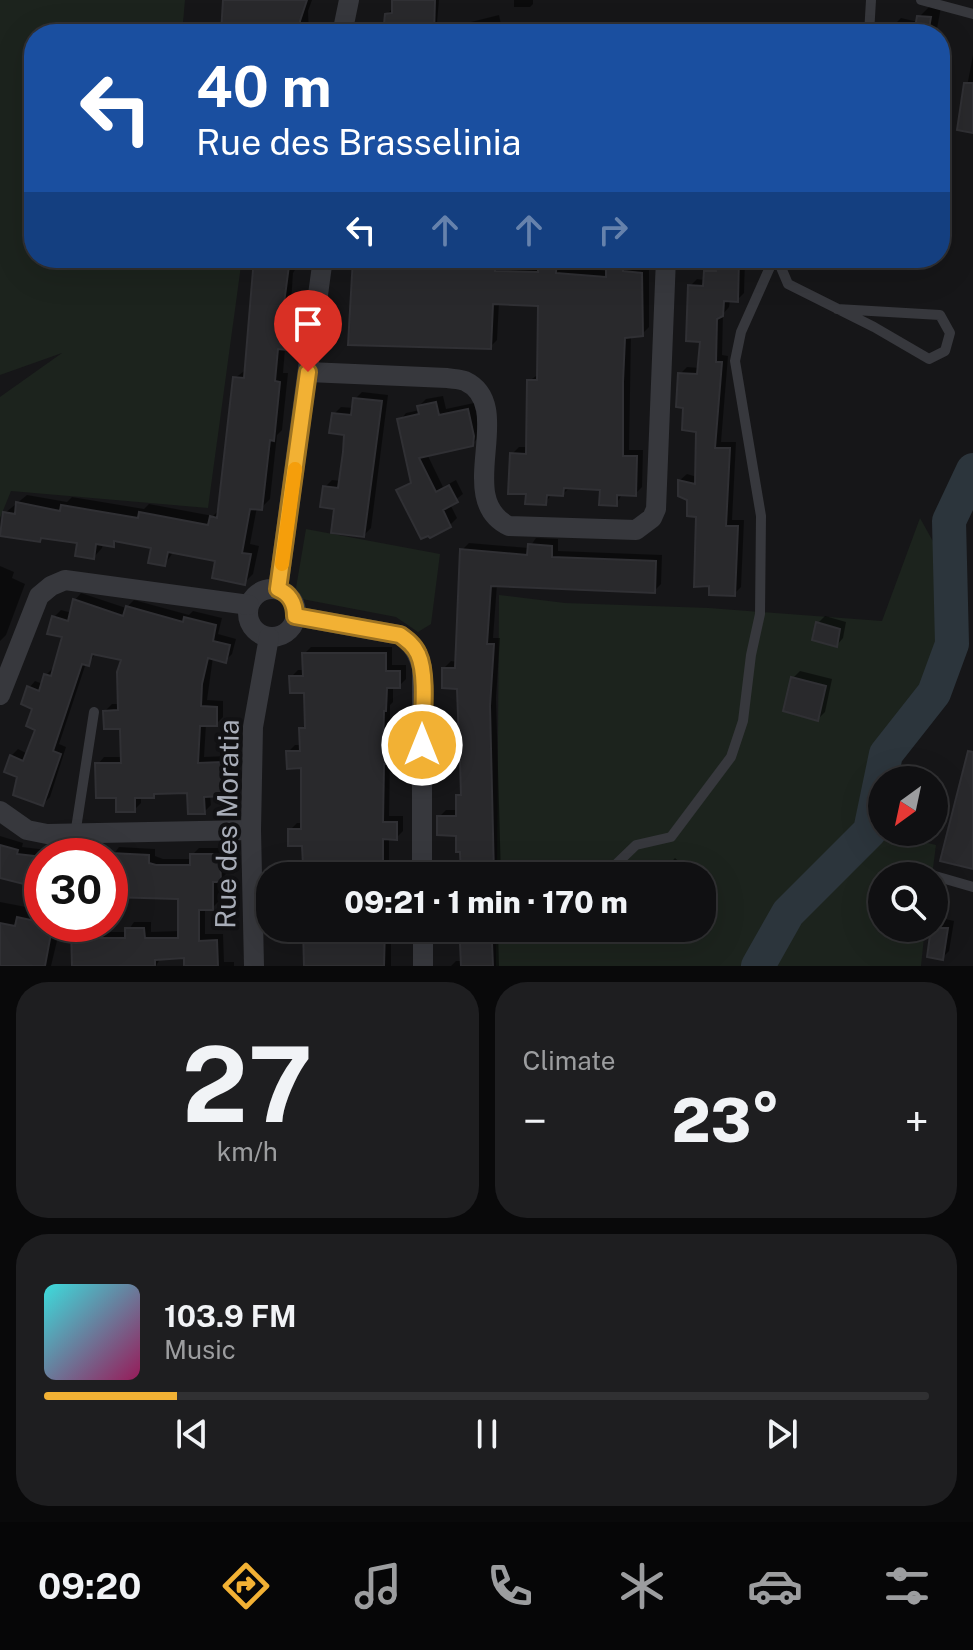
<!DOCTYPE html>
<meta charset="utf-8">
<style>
:root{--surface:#101012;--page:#1e1e20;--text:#f1f3f6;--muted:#9c9d9f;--line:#303032;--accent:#f2b134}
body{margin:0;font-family:"Public Sans",sans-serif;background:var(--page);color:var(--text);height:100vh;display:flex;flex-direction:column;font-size:30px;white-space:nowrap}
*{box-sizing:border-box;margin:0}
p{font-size:26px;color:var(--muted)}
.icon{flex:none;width:44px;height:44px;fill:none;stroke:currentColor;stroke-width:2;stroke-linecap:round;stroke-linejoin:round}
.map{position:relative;height:966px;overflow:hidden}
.panel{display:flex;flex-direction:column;gap:16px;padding:16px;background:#09090a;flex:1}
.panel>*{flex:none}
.guide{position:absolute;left:24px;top:24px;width:926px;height:244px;border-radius:32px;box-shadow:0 8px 32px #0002,0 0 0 2px var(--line);background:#1a4fa0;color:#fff;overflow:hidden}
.needle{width:52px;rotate:213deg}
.fabs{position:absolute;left:868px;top:766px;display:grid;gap:16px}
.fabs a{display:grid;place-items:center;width:80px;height:80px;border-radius:50%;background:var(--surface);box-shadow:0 8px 32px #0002,0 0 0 2px var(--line);font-size:40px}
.speed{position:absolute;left:24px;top:838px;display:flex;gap:16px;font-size:40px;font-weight:700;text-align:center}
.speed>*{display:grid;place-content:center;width:104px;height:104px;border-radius:50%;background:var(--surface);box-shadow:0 8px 32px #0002,0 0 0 2px var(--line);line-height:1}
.speed .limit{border:12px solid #d22;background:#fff;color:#111}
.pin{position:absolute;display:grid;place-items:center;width:68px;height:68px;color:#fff;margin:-82px -34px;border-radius:50% 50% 50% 0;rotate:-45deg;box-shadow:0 0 8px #0007}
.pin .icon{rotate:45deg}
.me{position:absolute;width:88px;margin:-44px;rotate:0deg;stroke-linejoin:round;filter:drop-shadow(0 0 6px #0008)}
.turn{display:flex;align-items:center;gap:28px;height:168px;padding:0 40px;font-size:36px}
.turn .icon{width:104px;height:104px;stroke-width:2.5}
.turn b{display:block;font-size:56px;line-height:68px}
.lanes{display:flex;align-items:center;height:76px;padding:0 40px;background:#0003;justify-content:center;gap:40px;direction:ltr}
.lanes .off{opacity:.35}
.big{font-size:60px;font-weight:800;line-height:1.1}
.panel .card{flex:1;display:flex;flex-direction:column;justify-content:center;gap:12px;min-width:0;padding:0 28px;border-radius:32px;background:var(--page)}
.panel .dial{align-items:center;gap:0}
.dial b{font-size:104px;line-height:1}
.song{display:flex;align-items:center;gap:24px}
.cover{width:96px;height:96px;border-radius:12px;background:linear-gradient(135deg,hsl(180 70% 55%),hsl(330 70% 35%))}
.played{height:8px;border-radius:4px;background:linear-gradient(90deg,var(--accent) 15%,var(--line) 15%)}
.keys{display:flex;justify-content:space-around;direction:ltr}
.heat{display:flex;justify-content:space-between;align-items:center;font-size:44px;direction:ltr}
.panel .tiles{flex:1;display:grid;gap:16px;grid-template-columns:1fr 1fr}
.card:last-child{grid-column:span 2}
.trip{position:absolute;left:256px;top:862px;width:460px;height:80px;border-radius:32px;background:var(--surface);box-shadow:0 8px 32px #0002,0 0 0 2px var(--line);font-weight:800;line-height:80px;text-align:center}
.tabs{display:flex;height:128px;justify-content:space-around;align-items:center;background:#060607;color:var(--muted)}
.tabs .icon{width:56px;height:56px}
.tabs .selected{color:var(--accent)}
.tabs b{font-size:36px;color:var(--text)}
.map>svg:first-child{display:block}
.green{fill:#1c231d}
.shadow{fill:#0007}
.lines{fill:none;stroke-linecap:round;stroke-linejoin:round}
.river{stroke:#2c353c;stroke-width:34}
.building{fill:#29292c;stroke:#303034;stroke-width:2}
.lane{stroke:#37383d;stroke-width:10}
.street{stroke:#37383d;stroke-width:20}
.route-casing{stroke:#9d7322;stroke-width:20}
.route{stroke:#f2b134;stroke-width:14}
.slow{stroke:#f59e0b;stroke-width:14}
.labels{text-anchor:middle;stroke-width:8;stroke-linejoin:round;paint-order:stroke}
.street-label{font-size:28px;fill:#a8adb8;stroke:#111113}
</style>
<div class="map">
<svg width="973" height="966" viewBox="0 0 973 966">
<rect width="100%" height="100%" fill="#161618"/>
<g class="green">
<path d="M0,0H185L182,34H34V258H242L208,508L11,491L0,518V397L62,353L0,375Z"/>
<path d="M920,518L940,554L943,645L918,699L878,756L860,823L882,832L936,845L932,876H882V928H925L921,966H496V928H702V876H497L499,595L565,603L709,608L882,621Z"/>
<path d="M306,529L440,554L431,624L418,632L396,617L302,599L296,588Z"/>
</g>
<g class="shadow">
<path d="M225,0H312L308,11L309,34H223Z"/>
<path d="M394,0H439L436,34H385L387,14L394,7Z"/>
<path d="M514,0H533V4L530,7H514Z"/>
<path d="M930,6L941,7L936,34H890V29L901,18L918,22L919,17Z"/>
<path d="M499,15L503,34H457L456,31L463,24Z"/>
<path d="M973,55V131L959,129Z"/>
<path d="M256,258H302L293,273L291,303H298L295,339L285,349L283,373H288L282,430L277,435L270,499L261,508L257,507L250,544L259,546L253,574L245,582L217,559L174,551L165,564L153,546L118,540L113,545L103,543L102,548L94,557L80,542L43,536L40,540L5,513L27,495L67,502L72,497L144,509L149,504L213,516L220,509L235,378L247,369Z"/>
<path d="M355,258H493V261H501V265L540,266V258H562V266L608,271V262L612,258H629V265L649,267V327L642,334L631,335L629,450H643L642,487L635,494L623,493L616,504L602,488L570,487L563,494H552L545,503L528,493L512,454L519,447H528L529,381L539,374L540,304L499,302L497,340L490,347L351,343Z"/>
<path d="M715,258H745L744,293L737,300H730L729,307L723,314L722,355L728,356L721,442H736L732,520H744L741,587L734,594L698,515L689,498L680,495V480L687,474L697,477L698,430L686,406L680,374L687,367L700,368L702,340L690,286L697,279L705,280L706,272L713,265H717Z"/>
<path d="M362,392L388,395L371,528L364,535L336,507L325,487L332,480L341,481L346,433L334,414L341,407L354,408L355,399Z"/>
<path d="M443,396L446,409L474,403L480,428L479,437L472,444L427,454L443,487L456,480L463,494L450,504L457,518L450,525L399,491L413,480L400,420L406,413L420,410L419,406L426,399Z"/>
<path d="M536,538L558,539V551L662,555L661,584L654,591L497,584L493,638H500L496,698L501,876H463L458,834L439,817L446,810H458V796L463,791L462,759L447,745L454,738H461L459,687L444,668L451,661L458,662L462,550L469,543L529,548Z"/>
<path d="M0,566L14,572L12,578L25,584L6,635L0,641Z"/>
<path d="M81,593L126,608L134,600L189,615L193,611L222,618L218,634L236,639L232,654L225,661L213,657L207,700L223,701V717L216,724H206L204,757L228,756L229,787L222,794L210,795L211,805L204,812L189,791L157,792L153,796H141V803L134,810L118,796L98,764L104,757H123L122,727L105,711L112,704H120L124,659L96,653L88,664L86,663L59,744L66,747L50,797L43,804L19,776L11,756L18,749L28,754L37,728L29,688L35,681L43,684L46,675L53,668L55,669L64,635L50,632L54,617L61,610L72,613L75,600Z"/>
<path d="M825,616L846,622L843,638L837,645L818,623Z"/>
<path d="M311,647H392V665H406V679L399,686H393V702L390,705V740L404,741L403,755L396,762H390L389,816H403V831L396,838L389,837V876H305L304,844L290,830L297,823H303V766L288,752L295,745H302L301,729L307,723L306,691L291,677L298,670H305L304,654Z"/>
<path d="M800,671L832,679L825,712L818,719L793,678Z"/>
<path d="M0,836L23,843L22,847L73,853L72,856H42V889L0,876Z"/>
<path d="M119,847L155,849V856L163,859H192V855L199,848H227V873L219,881V901L212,908H205V934H223L224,962H234V966H186V956L161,957L156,966H74L73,929L78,924H97V932H127L134,922H151V932L180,931V898L110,895V859Z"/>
<path d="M675,858L695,876H658Z"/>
<path d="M645,865L656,876H634Z"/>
<path d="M702,883L718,898L702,915Z"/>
<path d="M0,902L42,910V924H61L51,966H12L0,951Z"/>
<path d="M941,918L954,921L949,951L942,958L933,928Z"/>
<path d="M305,928H391V966H306Z"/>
<path d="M465,928H498L499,966H451L456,961H463Z"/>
<path d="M667,928H690L679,939Z"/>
</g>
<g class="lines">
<path class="river" d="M758,966L788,913L870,831L886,754L934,693L952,644L949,521L973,470"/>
</g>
<g class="building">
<path d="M223,0H307L300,21V34H221Z"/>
<path d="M392,0H435L434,34H383L385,14L392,13Z"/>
<path d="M917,16L931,17L928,34H914Z"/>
<path d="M964,83H973V133L957,130Z"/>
<path d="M254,258H290L283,311H290L287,350L278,349L275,381L280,382L274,441L270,440L262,510L250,509L242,553L251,554L245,585L212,578L215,561L168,552L165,566L148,563L151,548L114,541V547L96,544L94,559L75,556L77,543L41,538L40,542L0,536L3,512L15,514L16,502L60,511L61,505L138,518L139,512L208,525L210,516L217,518L233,377L244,378Z"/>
<path d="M353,258L431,263V258H487V268L495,267V271L538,272V258H557L556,273L606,277V261H623V271L642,273L643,336L625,338L623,382V456H637L636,496L617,495V506L599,505L600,490L564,488L563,496L547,495L546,505L525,504L526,494H508L510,453L526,454L527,380H537L538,306L493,304L491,349L348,345Z"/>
<path d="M713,258H739L738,302L724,301L723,316L717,319L716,362H722L715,448H730L726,526H738L735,596L709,595V586L694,587L696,517L687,516V500L678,496V480L695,484L696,432L682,430L683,408L676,407L678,373L697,374L700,342L686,341L688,285L703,286L704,271H716Z"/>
<path d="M353,398L382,401L364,537L331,533L334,509L320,507L323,486L338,488L343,452L344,435L329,433L332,413L351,415Z"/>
<path d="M436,402L439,415L468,409L474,436L473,446L419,458L436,492L449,485L458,502L443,510L451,527L430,538L428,536L421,539L396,490L411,483L397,419L419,414L417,406Z"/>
<path d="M528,544L552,546V557L656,561L655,593L491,586L487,644H494L490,706L494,876H461L460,852H456V836L437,835V816H456V795H461L460,761L446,762L445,744H459L457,689L442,688V668H455L460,549L527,555Z"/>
<path d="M73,599L123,616L126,606L183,622L184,617L216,625L213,641L230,645L226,663L208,658L202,684L201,706L217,707V726H200L198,763L222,762L223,796L204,797L205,814H188L187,793L154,794V798H135V812H116V798H96L95,763H121L120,729H104L103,711L118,710L117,672L121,660L92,654L89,666L82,664L53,751L61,754L43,806L13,795L17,777L4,772L10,755L23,761L35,730L26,726L32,709L21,704L27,686L39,691L44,674L51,676L62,637L47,634L52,616L68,621Z"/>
<path d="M816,622L840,629L837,647L812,640Z"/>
<path d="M302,653H386V671H400V688H387L386,711H384L383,747H397V764H384L383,822H397V840L383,839V862L303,864L302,846H288V829H301V768L287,769L286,751H300L299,728H305L304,693H290L289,676H303Z"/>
<path d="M791,677L826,686L818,721L783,711Z"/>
<path d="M968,751L973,752V869L940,861Z"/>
<path d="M0,845L18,850L17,854L42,857V891L24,889V884L0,878Z"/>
<path d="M110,853L149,855V863L156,865H190V854H220L221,882H213V910H199V941L217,940L218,966H184V958L155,960V966H72L71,928H91V938H125V928H144L145,938H178V899L110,897Z"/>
<path d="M17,917L49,924L48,928H52L45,966H0V923L15,926Z"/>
<path d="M303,928H385L384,966H304Z"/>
<path d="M931,928H948L943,960L927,957Z"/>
<path d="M460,943H492L493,966H461Z"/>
</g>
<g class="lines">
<g class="lane">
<path d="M921,0L973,14"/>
<path d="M869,34L871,0"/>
<path d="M777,258L788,284L874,327L929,359L945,351L950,333L940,315L837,309"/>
<path d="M75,835L94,712"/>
<path d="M610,870L636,845L671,837L731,757L743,721L751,655L760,614L761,516L735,361L741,332L774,258"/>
<path d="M935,876L973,887"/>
</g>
<g class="street">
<path d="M342,34L349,0"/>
<path d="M308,372L447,378C452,379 460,379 465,381C518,406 452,499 509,526L636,530L652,518L656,509L666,258"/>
<path d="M278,589L323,258"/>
<circle cx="272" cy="613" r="24"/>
<path d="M295,616L400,635C413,644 418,653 422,668V876"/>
<path d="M0,695L39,596L51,586L65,580L249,605"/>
<path d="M0,811L27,830L47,834L251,830"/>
<path d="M423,928V966"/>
<path d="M254,966L251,830L253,727L269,637"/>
</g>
</g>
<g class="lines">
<defs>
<path id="route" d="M308,372L278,589C290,594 295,603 295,616L400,635C407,640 414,645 418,654C428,675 422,721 422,745"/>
</defs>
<use href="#route" class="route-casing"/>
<use href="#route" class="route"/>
<path class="slow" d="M282,564L295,469"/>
</g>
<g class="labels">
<g class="street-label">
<text transform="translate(227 824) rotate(-89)" y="10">Rue des Moratia</text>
</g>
</g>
</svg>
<div class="fabs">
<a><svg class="needle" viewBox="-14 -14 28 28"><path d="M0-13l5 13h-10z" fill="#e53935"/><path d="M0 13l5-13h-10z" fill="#9c9d9f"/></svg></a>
<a><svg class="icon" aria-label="search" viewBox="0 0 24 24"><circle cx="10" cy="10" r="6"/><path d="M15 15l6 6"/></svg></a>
</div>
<div class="speed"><div class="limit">30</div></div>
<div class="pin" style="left:308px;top:372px;background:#d93025"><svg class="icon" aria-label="arrive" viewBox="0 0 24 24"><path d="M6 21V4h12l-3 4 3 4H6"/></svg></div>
<svg class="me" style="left:422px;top:745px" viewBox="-20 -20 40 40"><circle r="17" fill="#f2b134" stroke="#fff" stroke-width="3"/><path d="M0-11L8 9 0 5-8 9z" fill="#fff"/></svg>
<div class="trip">09:21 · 1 min · 170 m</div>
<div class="guide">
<div class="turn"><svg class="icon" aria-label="left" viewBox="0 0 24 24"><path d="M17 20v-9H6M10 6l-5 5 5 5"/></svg><div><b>40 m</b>Rue des Brasselinia</div></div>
<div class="lanes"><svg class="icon" aria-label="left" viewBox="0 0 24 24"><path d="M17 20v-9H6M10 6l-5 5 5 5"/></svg><svg class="icon off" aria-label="ahead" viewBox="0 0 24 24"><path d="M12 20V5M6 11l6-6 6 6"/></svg><svg class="icon off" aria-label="ahead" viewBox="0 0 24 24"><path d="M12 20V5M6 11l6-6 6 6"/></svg><svg class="icon off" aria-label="right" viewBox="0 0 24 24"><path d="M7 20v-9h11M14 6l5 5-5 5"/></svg></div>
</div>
</div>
<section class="panel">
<div class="tiles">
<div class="card dial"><b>27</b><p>km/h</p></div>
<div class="card"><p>Climate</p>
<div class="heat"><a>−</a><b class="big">23°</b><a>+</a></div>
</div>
<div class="card">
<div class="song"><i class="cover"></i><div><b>103.9 FM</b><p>Music</p></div></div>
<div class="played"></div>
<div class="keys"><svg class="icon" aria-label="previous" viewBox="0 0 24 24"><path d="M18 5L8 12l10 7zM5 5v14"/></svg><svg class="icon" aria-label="pause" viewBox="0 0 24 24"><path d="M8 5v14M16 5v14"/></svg><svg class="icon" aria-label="next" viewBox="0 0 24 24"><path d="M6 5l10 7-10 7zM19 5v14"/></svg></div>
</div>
</div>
</section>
<nav class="tabs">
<b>09:20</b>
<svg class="icon selected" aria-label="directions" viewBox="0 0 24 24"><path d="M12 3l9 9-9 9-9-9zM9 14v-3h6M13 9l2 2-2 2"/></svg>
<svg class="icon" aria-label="music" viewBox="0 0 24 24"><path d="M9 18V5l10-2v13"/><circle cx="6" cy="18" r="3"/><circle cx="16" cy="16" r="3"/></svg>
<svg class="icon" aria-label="phone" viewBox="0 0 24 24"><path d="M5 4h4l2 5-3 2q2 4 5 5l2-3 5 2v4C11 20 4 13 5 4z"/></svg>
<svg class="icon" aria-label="climate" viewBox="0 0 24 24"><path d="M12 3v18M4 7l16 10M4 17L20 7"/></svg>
<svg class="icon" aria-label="car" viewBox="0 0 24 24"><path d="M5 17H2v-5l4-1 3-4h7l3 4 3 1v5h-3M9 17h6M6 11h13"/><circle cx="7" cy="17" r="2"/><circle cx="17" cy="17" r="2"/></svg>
<svg class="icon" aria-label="filters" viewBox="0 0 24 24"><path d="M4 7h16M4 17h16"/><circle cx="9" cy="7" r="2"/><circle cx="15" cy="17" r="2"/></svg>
</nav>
